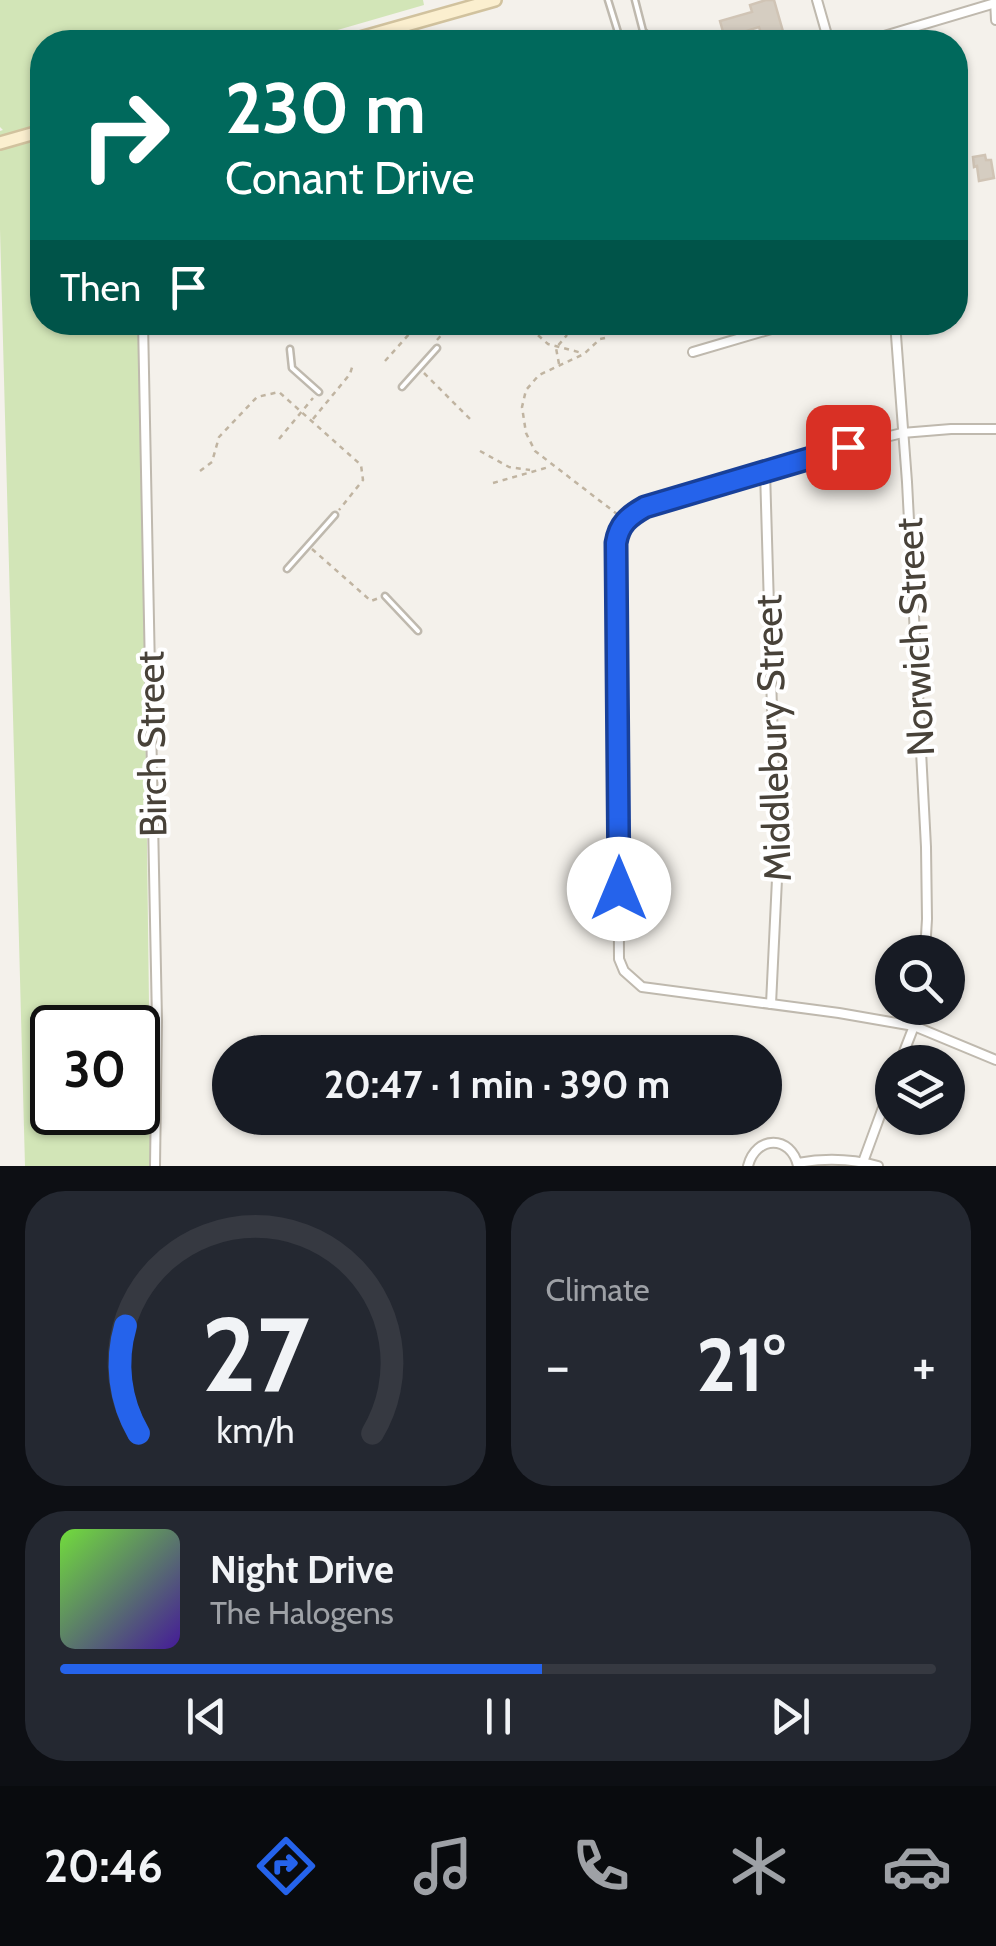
<!DOCTYPE html>
<meta charset="utf-8">
<style>
:root{--surface:#171b24;--page:#242831;--text:#f1f3f6;--muted:#9ea1a6;--line:#363941;--accent:#2563eb}
body{margin:0;font-family:Cabin,sans-serif;background:var(--page);color:var(--text);height:100vh;display:flex;flex-direction:column;font-size:38px;white-space:nowrap}
*{box-sizing:border-box;margin:0}
p{font-size:32px;color:var(--muted)}
.icon{flex:none;width:55px;height:55px;fill:none;stroke:currentColor;stroke-width:2;stroke-linecap:round;stroke-linejoin:round}
.map{position:relative;height:1166px;overflow:hidden}
.panel{display:flex;flex-direction:column;gap:25px;padding:25px;background:#0d0f14;flex:1}
.panel>*{flex:none}
.top-card{position:absolute;left:30px;top:30px;width:938px;height:305px;border-radius:40px;box-shadow:0 2px 8px #0004;background:#00695c;color:#fff;overflow:hidden}
.tools{position:absolute;left:875px;top:935px;display:grid;gap:20px}
.tools a{display:grid;place-items:center;width:90px;height:90px;border-radius:50%;background:var(--surface);box-shadow:0 2px 8px #0004;font-size:50px}
.speed{position:absolute;left:30px;top:1005px;display:flex;gap:20px;font-size:50px;font-weight:700;text-align:center}
.speed>*{display:grid;place-content:center;width:130px;height:130px;border-radius:50%;background:var(--surface);box-shadow:0 2px 8px #0004;line-height:1}
.speed .limit{border:5px solid #111;border-radius:15px;background:#fff;color:#111}
.pin{position:absolute;display:grid;place-items:center;width:85px;height:85px;color:#fff;margin:-42px;border-radius:20px;box-shadow:0 5px 15px #0006}
.me{position:absolute;width:110px;margin:-55px;rotate:0deg;stroke-linejoin:round;filter:drop-shadow(0 0 8px #0008)}
.turn{display:flex;align-items:center;gap:35px;height:210px;padding:0 30px;font-size:45px}
.turn .icon{width:130px;height:130px;stroke-width:2.5}
.turn b{display:block;font-size:70px;line-height:85px}
.then{display:flex;align-items:center;height:95px;padding:0 30px;background:#0003;gap:20px;font-size:38px}
.big{font-size:75px;font-weight:700;line-height:1.1}
.panel .tile{flex:1;display:flex;flex-direction:column;justify-content:center;gap:15px;min-width:0;padding:0 35px;border-radius:40px;background:var(--page)}
.panel .dial{align-items:center;gap:0}
.dial svg{height:260px;overflow:visible;fill:none;stroke:var(--line);stroke-width:7;stroke-linecap:round;text-anchor:middle}
.dial text{fill:var(--text);stroke:none}
.song{display:flex;align-items:center;gap:30px}
.cover{width:120px;height:120px;border-radius:15px;background:linear-gradient(135deg,hsl(100 70% 55%),hsl(260 70% 35%))}
.played{height:10px;border-radius:5px;background:linear-gradient(90deg,var(--accent) 55%,var(--line) 55%)}
.keys{display:flex;justify-content:space-around;direction:ltr}
.heat{display:flex;justify-content:space-between;align-items:center;font-size:55px;direction:ltr}
.panel .tiles{flex:1;display:grid;gap:25px;grid-template-columns:1fr 1fr}
.tile:last-child{grid-column:span 2}
.trip{position:absolute;left:212px;top:1035px;width:570px;height:100px;border-radius:50px;background:var(--surface);box-shadow:0 2px 8px #0004;font-weight:700;line-height:100px;text-align:center}
.menu{display:flex;height:160px;justify-content:space-around;align-items:center;background:#090b0e;color:var(--muted)}
.menu .icon{width:70px;height:70px}
.menu .selected{color:var(--accent)}
.menu b{font-size:45px;color:var(--text)}
.map>svg:first-child{display:block}
.green{fill:#d2e5b7;fill-rule:evenodd}
.building{fill:#d5cdc1;stroke:#d0c4b5;stroke-width:2.5}
.lines{fill:none;stroke-linecap:round;stroke-linejoin:round}
.service-casing{stroke:#bfb9ae;stroke-width:9}
.minor-casing{stroke:#bfb9ae;stroke-width:12}
.secondary-casing{stroke:#d1c29e;stroke-width:16}
.path{stroke:#c0b4a1;stroke-width:2.5;stroke-dasharray:5 5;stroke-linecap:butt}
.service{stroke:#fff;stroke-width:4}
.minor{stroke:#fff;stroke-width:8}
.secondary{stroke:#fbefcf;stroke-width:11}
.route-casing{stroke:#184099;stroke-width:25}
.route{stroke:#2563eb;stroke-width:18}
.labels{text-anchor:middle;stroke-width:8;stroke-linejoin:round;paint-order:stroke}
.street-label{font-size:38px;fill:#484239;stroke:#fff}
</style>
<div class="map">
<svg width="996" height="1166" viewBox="0 0 996 1166">
<rect width="100%" height="100%" fill="#f4f1eb"/>
<path class="green" d="M0,0H423L424,5L296,42H42V117L29,122L42,121V322L140,323V442L142,443L151,1166H25L0,229V131L3,130L0,127ZM52,1028H138V1112H52Z"/>
<g class="building">
<path d="M766,0H774L786,42H764L759,27L746,31L749,42H726L720,21L752,12L750,5Z"/>
<path d="M985,155L986,160H991L994,178L979,181L977,166L974,167L973,157Z"/>
</g>
<g class="lines">
<defs>
<g id="service">
<path d="M608,0L621,42"/>
<path d="M635,0L643,31L653,41"/>
<path d="M290,349L292,368L319,392"/>
<path d="M402,387L437,348"/>
<path d="M287,569L335,515"/>
<path d="M385,596L418,631"/>
</g>
<g id="minor">
<path d="M817,0L829,42"/>
<path d="M995,0L996,20"/>
<path d="M864,42L995,3"/>
<path d="M143,322L157,1020L155,1166"/>
<path d="M895,322L907,482L926,847L927,919L925,952"/>
<path d="M693,352L795,322"/>
<path d="M996,429H951L902,433L821,453L645,507C629,515 619,524 617,543L619,959L624,971L642,987L839,1013L914,1026L996,1060"/>
<path d="M765,471L777,879L771,1004"/>
<path d="M900,1062L914,1026L917,1008"/>
<path d="M863,1162L892,1083"/>
<path d="M798,1163C825,1158 852,1159 878,1166"/>
<path d="M748,1166C756,1135 791,1135 798,1166"/>
</g>
<g id="secondary">
<path d="M346,42L495,0"/>
<path d="M0,143L42,131"/>
</g>
</defs>
<use href="#service" class="service-casing"/>
<use href="#minor" class="minor-casing"/>
<use href="#secondary" class="secondary-casing"/>
<g class="path">
<path d="M523,322L548,344L582,353"/>
<path d="M605,338L600,339L584,354L539,375L526,390L522,407L526,433L535,451L617,514"/>
<path d="M437,340L453,322"/>
<path d="M385,361L420,322"/>
<path d="M559,364L556,348L567,335"/>
<path d="M424,373L472,421"/>
<path d="M313,419L350,374L353,364"/>
<path d="M279,439L313,398"/>
<path d="M480,451L509,467L530,470"/>
<path d="M200,471L212,462L219,437L257,397L279,392L361,465L363,480L339,510"/>
<path d="M493,483L549,467"/>
<path d="M312,549L371,601L379,598"/>
</g>
<use href="#service" class="service"/>
<use href="#minor" class="minor"/>
<use href="#secondary" class="secondary"/>
</g>
<g class="lines">
<defs>
<path id="route" d="M619,889L616,543C619,524 629,516 645,507L848,447"/>
</defs>
<use href="#route" class="route-casing"/>
<use href="#route" class="route"/>
</g>
<g class="labels">
<g class="street-label">
<text transform="translate(915 637) rotate(-93)" y="13">Norwich Street</text>
<text transform="translate(773 738) rotate(-92)" y="13">Middlebury Street</text>
<text transform="translate(152 744) rotate(-91)" y="13">Birch Street</text>
</g>
</g>
</svg>
<div class="tools">
<a><svg class="icon" aria-label="search" viewBox="0 0 24 24"><circle cx="10" cy="10" r="6"/><path d="M15 15l6 6"/></svg></a>
<a><svg class="icon" aria-label="layers" viewBox="0 0 24 24"><path d="M12 4l9 5-9 5-9-5zM3 14l9 5 9-5"/></svg></a>
</div>
<div class="speed"><div class="limit">30</div></div>
<div class="pin" style="left:848px;top:447px;background:#d93025"><svg class="icon" aria-label="arrive" viewBox="0 0 24 24"><path d="M6 21V4h12l-3 4 3 4H6"/></svg></div>
<svg class="me" style="left:619px;top:889px" viewBox="-20 -20 40 40"><circle r="19" fill="#fff"/><path d="M0-13L10 11 0 6-10 11z" fill="#2563eb"/></svg>
<div class="trip">20:47 · 1 min · 390 m</div>
<div class="top-card">
<div class="turn"><svg class="icon" aria-label="right" viewBox="0 0 24 24"><path d="M7 20v-9h11M14 6l5 5-5 5"/></svg><div><b>230 m</b>Conant Drive</div></div>
<div class="then">Then<svg class="icon" aria-label="arrive" viewBox="0 0 24 24"><path d="M6 21V4h12l-3 4 3 4H6"/></svg></div>
</div>
</div>
<section class="panel">
<div class="tiles">
<div class="tile dial"><svg viewBox="0 0 100 80">
<path d="M14 69A42 42 0 1 1 86 69"/>
<path d="M14 69A42 42 0 0 1 10 36" stroke="#2563eb"/>
<text x="50" y="56" font-size="32" font-weight="700">27</text>
<text x="50" y="72" font-size="11">km/h</text>
</svg></div>
<div class="tile"><p>Climate</p>
<div class="heat"><a>−</a><b class="big">21°</b><a>+</a></div>
</div>
<div class="tile">
<div class="song"><i class="cover"></i><div><b>Night Drive</b><p>The Halogens</p></div></div>
<div class="played"></div>
<div class="keys"><svg class="icon" aria-label="previous" viewBox="0 0 24 24"><path d="M18 5L8 12l10 7zM5 5v14"/></svg><svg class="icon" aria-label="pause" viewBox="0 0 24 24"><path d="M8 5v14M16 5v14"/></svg><svg class="icon" aria-label="next" viewBox="0 0 24 24"><path d="M6 5l10 7-10 7zM19 5v14"/></svg></div>
</div>
</div>
</section>
<nav class="menu">
<b>20:46</b>
<svg class="icon selected" aria-label="directions" viewBox="0 0 24 24"><path d="M12 3l9 9-9 9-9-9zM9 14v-3h6M13 9l2 2-2 2"/></svg>
<svg class="icon" aria-label="music" viewBox="0 0 24 24"><path d="M9 18V5l10-2v13"/><circle cx="6" cy="18" r="3"/><circle cx="16" cy="16" r="3"/></svg>
<svg class="icon" aria-label="phone" viewBox="0 0 24 24"><path d="M5 4h4l2 5-3 2q2 4 5 5l2-3 5 2v4C11 20 4 13 5 4z"/></svg>
<svg class="icon" aria-label="climate" viewBox="0 0 24 24"><path d="M12 3v18M4 7l16 10M4 17L20 7"/></svg>
<svg class="icon" aria-label="car" viewBox="0 0 24 24"><path d="M5 17H2v-5l4-1 3-4h7l3 4 3 1v5h-3M9 17h6M6 11h13"/><circle cx="7" cy="17" r="2"/><circle cx="17" cy="17" r="2"/></svg>
</nav>
